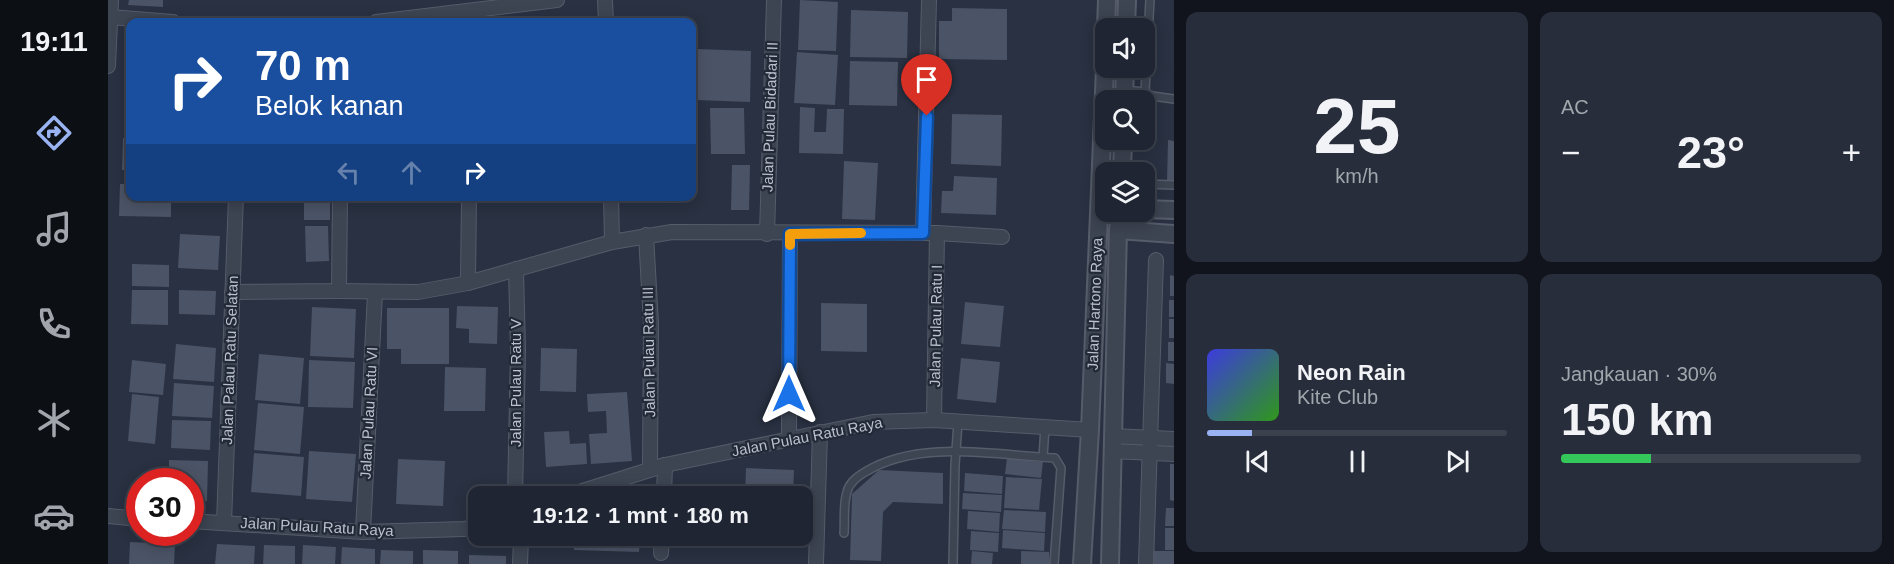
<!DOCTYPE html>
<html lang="id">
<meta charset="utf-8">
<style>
:root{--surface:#1f2532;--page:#272d3a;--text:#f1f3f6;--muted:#a1a5ac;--line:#3c424d;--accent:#99b3f2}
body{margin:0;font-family:Helvetica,sans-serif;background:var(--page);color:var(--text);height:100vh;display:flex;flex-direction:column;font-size:22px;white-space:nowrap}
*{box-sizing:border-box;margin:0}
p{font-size:20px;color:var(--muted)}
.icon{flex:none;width:33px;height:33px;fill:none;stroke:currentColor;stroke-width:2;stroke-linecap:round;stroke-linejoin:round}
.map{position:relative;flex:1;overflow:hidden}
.panel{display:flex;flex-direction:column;gap:12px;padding:12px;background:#11141c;width:720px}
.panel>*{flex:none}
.hud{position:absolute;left:18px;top:18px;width:570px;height:183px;border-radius:12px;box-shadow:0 3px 15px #0003,0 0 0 2px var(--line);background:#1a4fa0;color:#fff;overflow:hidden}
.buttons{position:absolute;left:987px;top:18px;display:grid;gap:12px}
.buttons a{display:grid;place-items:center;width:60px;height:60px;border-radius:12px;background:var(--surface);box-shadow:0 3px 15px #0003,0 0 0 2px var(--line);font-size:30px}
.speed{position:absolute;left:18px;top:468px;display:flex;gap:12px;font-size:30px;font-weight:700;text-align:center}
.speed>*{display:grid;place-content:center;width:78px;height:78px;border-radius:50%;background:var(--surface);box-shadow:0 3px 15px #0003,0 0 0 2px var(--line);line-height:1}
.speed .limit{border:9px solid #d22;background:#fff;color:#111}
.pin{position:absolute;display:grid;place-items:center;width:51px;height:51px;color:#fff;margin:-62px -26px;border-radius:50% 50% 50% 0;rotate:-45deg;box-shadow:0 0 6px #0007}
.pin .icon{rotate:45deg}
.me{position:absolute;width:66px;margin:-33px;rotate:0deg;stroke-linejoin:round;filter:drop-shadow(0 0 4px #0008)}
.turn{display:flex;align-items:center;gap:21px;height:126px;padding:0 30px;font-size:27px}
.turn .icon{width:78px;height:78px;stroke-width:2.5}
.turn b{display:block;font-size:42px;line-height:51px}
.lanes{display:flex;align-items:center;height:57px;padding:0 30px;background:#0003;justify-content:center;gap:30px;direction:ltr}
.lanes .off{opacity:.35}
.big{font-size:45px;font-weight:700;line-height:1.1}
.panel .tile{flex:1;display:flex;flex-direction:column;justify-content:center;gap:9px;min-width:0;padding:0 21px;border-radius:12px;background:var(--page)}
.panel .dial{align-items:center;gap:0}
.dial b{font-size:78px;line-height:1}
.song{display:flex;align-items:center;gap:18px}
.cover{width:72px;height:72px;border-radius:9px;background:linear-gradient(135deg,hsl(240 70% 55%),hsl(110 70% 35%))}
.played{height:6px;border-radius:3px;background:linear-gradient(90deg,var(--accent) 15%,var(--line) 15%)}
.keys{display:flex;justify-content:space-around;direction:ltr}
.heat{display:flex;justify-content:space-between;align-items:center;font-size:33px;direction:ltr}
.charge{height:9px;border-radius:4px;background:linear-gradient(90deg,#34c759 30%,var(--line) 0)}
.panel .tiles{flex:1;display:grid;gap:12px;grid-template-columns:repeat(2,1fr)}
.trip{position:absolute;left:360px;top:486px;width:345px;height:60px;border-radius:12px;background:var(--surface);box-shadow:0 3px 15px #0003,0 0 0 2px var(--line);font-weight:700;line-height:60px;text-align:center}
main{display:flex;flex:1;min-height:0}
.menu{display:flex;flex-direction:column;width:108px;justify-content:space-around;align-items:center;background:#0c0f14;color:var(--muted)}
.menu .icon{width:42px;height:42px}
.menu .current{color:var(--accent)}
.menu b{font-size:27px;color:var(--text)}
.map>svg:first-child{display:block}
.building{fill:#4b5366}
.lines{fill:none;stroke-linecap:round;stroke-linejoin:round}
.service-casing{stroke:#565c69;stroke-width:10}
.minor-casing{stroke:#565c69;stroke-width:16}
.tertiary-casing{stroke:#565c69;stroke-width:20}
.service{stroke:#3d4452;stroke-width:7}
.minor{stroke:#3d4452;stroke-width:14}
.tertiary{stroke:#3d4452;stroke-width:16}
.route-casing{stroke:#114b97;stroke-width:15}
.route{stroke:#1a73e8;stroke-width:10}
.slow{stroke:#f59e0b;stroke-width:10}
.labels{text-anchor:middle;stroke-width:4.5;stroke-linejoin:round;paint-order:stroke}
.street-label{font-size:15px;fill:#bbc0cc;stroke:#222937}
</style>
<main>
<nav class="menu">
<b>19:11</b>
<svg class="icon current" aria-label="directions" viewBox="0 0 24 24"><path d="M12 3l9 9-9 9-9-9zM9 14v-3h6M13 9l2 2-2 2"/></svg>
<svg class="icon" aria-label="music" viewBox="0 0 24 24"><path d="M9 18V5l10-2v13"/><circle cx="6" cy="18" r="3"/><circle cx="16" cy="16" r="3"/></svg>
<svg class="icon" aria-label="phone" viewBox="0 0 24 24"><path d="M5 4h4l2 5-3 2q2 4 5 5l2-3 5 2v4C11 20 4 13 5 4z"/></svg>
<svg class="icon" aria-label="climate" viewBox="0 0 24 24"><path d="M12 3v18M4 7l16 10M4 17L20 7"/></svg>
<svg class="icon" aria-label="car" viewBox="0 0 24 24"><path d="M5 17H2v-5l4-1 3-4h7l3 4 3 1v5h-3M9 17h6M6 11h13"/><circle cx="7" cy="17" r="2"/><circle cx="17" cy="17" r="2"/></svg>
</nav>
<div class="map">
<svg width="1066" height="564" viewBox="0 0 1066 564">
<rect width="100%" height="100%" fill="#293142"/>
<g class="building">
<path d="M21,0H55V7L20,5Z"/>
<path d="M692,0L730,2L728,51L690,50Z"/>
<path d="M844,8L899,9V60L831,59V21H844Z"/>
<path d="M743,10L800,12L799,58L742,57Z"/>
<path d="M590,49L643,51L642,102L588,100Z"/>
<path d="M689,52L730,55L727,105L686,103Z"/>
<path d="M742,61L790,62L789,106L741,105Z"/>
<path d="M692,107L707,108L706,132H718L719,109H736L735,154L691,153Z"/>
<path d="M602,108H636L637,154H603Z"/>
<path d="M844,114L894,115L893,166L843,164Z"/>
<path d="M15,138H22V170H14Z"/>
<path d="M1060,140L1066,141V183L1059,182Z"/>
<path d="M736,161L770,163L767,220L734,219Z"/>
<path d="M624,165H642L641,210H623Z"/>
<path d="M846,176L889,178L888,215L833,213L834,191H845Z"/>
<path d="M12,184H22V196H63V217L11,216Z"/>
<rect x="196" y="196" width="26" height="24"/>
<path d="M283,196H338V199L283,200Z"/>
<path d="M197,226H220L221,261L198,262Z"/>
<path d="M72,234L112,236L110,270L70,268Z"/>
<path d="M24,264L61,265V287L24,286Z"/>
<path d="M1062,275L1066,276V296H1062Z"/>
<path d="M24,290H60V325L23,324Z"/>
<path d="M71,290L108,291L107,315L71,314Z"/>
<rect x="1061" y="300" width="5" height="17"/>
<path d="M857,302L896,306L892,347L853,344Z"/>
<path d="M713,303L759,304V352L713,351Z"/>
<path d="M349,306L390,307L389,344L361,343V329L348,328Z"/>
<path d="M204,307L248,309L246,358L202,356Z"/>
<path d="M279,308H341V364H293V349H279Z"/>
<rect x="1061" y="319" width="5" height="19"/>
<rect x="1060" y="342" width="6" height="19"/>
<path d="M68,344L108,348L106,382L65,379Z"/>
<path d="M433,348L469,349L468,392L432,391Z"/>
<path d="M151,354L196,358L192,404L147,400Z"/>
<path d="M853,358L892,362L888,403L849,399Z"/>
<path d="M24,360L58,364L55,395L21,392Z"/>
<path d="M201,360L247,362L245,408L200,407Z"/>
<path d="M1058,363L1066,364V384L1058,383Z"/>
<path d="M337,367L378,368L377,411H336Z"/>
<path d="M66,383L106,386L104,418L64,416Z"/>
<path d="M519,392L524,461L483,464L481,434L499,433L498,411L480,412L479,394Z"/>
<path d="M24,394L51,397L47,444L20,441Z"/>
<path d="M150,403L196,407L192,454L146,450Z"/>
<path d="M64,420L103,421L102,450L63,448Z"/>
<path d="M461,431L462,444L478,443L479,464L438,467L436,432Z"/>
<path d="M201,451L248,454L244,502L198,499Z"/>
<path d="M146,453L196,457L193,496L143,492Z"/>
<path d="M899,458L935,462L933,478L897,474Z"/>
<path d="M290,459L337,461L335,506L288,504Z"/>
<path d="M61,460L100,461L99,501H82V482H61Z"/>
<path d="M1062,464H1066V501L1062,500Z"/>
<path d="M638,468L686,470L685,496H637Z"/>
<path d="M771,470L835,473V504L785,502L775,512L773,561L742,560L744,494Z"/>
<path d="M857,473L895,476L894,494L856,491Z"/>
<path d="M898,477L934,479L931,510L896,508Z"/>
<path d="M855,493L894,495L893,512L854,509Z"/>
<path d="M1058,508H1066V526H1057Z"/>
<path d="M896,510L938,512L937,532L894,529Z"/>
<path d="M860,511L892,513L891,532L859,529Z"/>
<rect x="1057" y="528" width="9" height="22"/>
<path d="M895,530L937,533L936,551L894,548Z"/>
<path d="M863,531L891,533L890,552L862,550Z"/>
<path d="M466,536H532L531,552L466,550Z"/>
<path d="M22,542L67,544L66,564H21Z"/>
<path d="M109,544L147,546L146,564H107Z"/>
<path d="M156,545L187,546V564H155Z"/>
<path d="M195,545L228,547L227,564H194Z"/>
<path d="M234,547L267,549V564H233Z"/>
<path d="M273,550L305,551V564H272Z"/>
<path d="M315,550L350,551V564H315Z"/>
<path d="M864,551L885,553L884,564H863Z"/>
<path d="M913,551L941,552V564H913Z"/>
<rect x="1042" y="551" width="24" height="13"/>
<path d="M361,555L398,556V564H361Z"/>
</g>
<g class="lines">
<defs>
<g id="service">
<path d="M1042,0L1037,92L1044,96L1066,99"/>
<path d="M1016,90L1037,92"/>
<path d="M1036,184L1066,185"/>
<path d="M935,457L937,427"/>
<path d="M736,533C737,521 735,504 739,492C741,483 750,476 757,472C811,439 886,455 947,458L953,468L946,564"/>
<path d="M845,564L847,465L850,422"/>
</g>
<g id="minor">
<path d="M497,0L498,22"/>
<path d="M2,17L65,22"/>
<path d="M268,22L449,0"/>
<path d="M0,66L3,0"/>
<path d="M503,196L504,242"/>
<path d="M815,233L821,0"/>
<path d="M659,234L666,0"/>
<path d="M538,235L543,324L542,469"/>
<path d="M360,283L361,196"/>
<path d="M231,291L310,292L360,283L504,242L564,232L829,233L894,237"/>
<path d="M124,292L231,291L232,196"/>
<path d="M826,420L829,233"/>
<path d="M1005,436L1066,439"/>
<path d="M681,439L682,234"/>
<path d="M1004,451L1066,454"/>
<path d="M407,496L410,350L408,269"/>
<path d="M459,496L557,465L765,422L826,420L982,430"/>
<path d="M556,496L557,465"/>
<path d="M0,516L32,519"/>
<path d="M82,521L255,532L356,529L370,526"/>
<path d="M116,523L128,196"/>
<path d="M255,532L267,293"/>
<path d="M553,553L554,536"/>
<path d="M412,564L413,540"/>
<path d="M708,564L712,432"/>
<path d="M1038,564L1048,260"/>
</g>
<g id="tertiary">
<path d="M998,28L999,0"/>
<path d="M1018,28L1019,0"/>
<path d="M1016,100L1017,68"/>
<path d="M1014,172L1015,140"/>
<path d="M1036,209L1066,210"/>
<path d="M1010,230L1066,234"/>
<path d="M974,564L982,430L998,44"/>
<path d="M1002,564L1010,230L1012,212"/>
</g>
</defs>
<use href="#service" class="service-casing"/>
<use href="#minor" class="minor-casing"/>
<use href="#tertiary" class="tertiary-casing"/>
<use href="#service" class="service"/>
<use href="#minor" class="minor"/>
<use href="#tertiary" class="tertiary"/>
</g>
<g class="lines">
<defs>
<path id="route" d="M681,394L682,234L815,233L819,116"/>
</defs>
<use href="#route" class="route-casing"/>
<use href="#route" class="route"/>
<path class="slow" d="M682,245V234L753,233"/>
</g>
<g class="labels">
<g class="street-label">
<text transform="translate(662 117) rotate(-88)" y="5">Jalan Pulau Bidadari II</text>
<text transform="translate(987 304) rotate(-88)" y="5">Jalan Hartono Raya</text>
<text transform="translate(828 326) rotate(-89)" y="5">Jalan Pulau Ratu I</text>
<text transform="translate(541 352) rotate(-91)" y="5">Jalan Pulau Ratu III</text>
<text transform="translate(122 360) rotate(-88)" y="5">Jalan Palau Ratu Selatan</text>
<text transform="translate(408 383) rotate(-90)" y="5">Jalan Pulau Ratu V</text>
<text transform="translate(261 413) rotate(-87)" y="5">Jalan Pulau Ratu VI</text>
<text transform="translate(699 437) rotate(-11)" y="5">Jalan Pulau Ratu Raya</text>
<text transform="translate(209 527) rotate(3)" y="5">Jalan Pulau Ratu Raya</text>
</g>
</g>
</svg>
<div class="buttons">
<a><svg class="icon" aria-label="sound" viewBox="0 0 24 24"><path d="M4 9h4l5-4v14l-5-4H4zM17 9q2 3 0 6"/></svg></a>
<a><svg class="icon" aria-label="search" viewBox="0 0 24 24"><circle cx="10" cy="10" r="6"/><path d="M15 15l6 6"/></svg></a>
<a><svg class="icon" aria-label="layers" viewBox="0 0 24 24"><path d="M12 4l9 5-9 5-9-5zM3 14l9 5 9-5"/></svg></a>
</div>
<div class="speed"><div class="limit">30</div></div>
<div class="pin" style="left:819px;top:116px;background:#d93025"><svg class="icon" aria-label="arrive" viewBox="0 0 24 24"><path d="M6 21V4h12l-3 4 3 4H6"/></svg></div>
<svg class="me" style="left:681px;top:394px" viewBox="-20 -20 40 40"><path d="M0-17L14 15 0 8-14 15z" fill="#1a73e8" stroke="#fff" stroke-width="4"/></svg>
<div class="trip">19:12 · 1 mnt · 180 m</div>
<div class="hud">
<div class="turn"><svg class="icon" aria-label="right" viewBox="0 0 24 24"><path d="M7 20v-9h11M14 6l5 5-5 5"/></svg><div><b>70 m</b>Belok kanan</div></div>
<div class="lanes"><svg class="icon off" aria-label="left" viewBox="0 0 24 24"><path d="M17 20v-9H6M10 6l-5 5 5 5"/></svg><svg class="icon off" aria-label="ahead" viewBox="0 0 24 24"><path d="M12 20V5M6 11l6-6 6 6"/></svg><svg class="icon" aria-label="right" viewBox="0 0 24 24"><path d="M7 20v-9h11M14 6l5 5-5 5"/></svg></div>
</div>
</div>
<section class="panel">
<div class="tiles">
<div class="tile dial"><b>25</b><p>km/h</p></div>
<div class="tile"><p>AC</p>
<div class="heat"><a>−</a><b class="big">23°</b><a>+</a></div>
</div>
<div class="tile">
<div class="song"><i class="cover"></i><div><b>Neon Rain</b><p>Kite Club</p></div></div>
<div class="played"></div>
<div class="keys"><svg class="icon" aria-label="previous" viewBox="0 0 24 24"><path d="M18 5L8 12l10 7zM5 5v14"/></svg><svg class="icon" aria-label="pause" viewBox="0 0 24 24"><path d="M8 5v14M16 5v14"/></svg><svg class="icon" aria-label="next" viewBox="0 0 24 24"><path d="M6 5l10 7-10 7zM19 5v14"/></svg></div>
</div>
<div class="tile"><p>Jangkauan · 30%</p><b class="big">150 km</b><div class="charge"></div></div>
</div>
</section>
</main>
